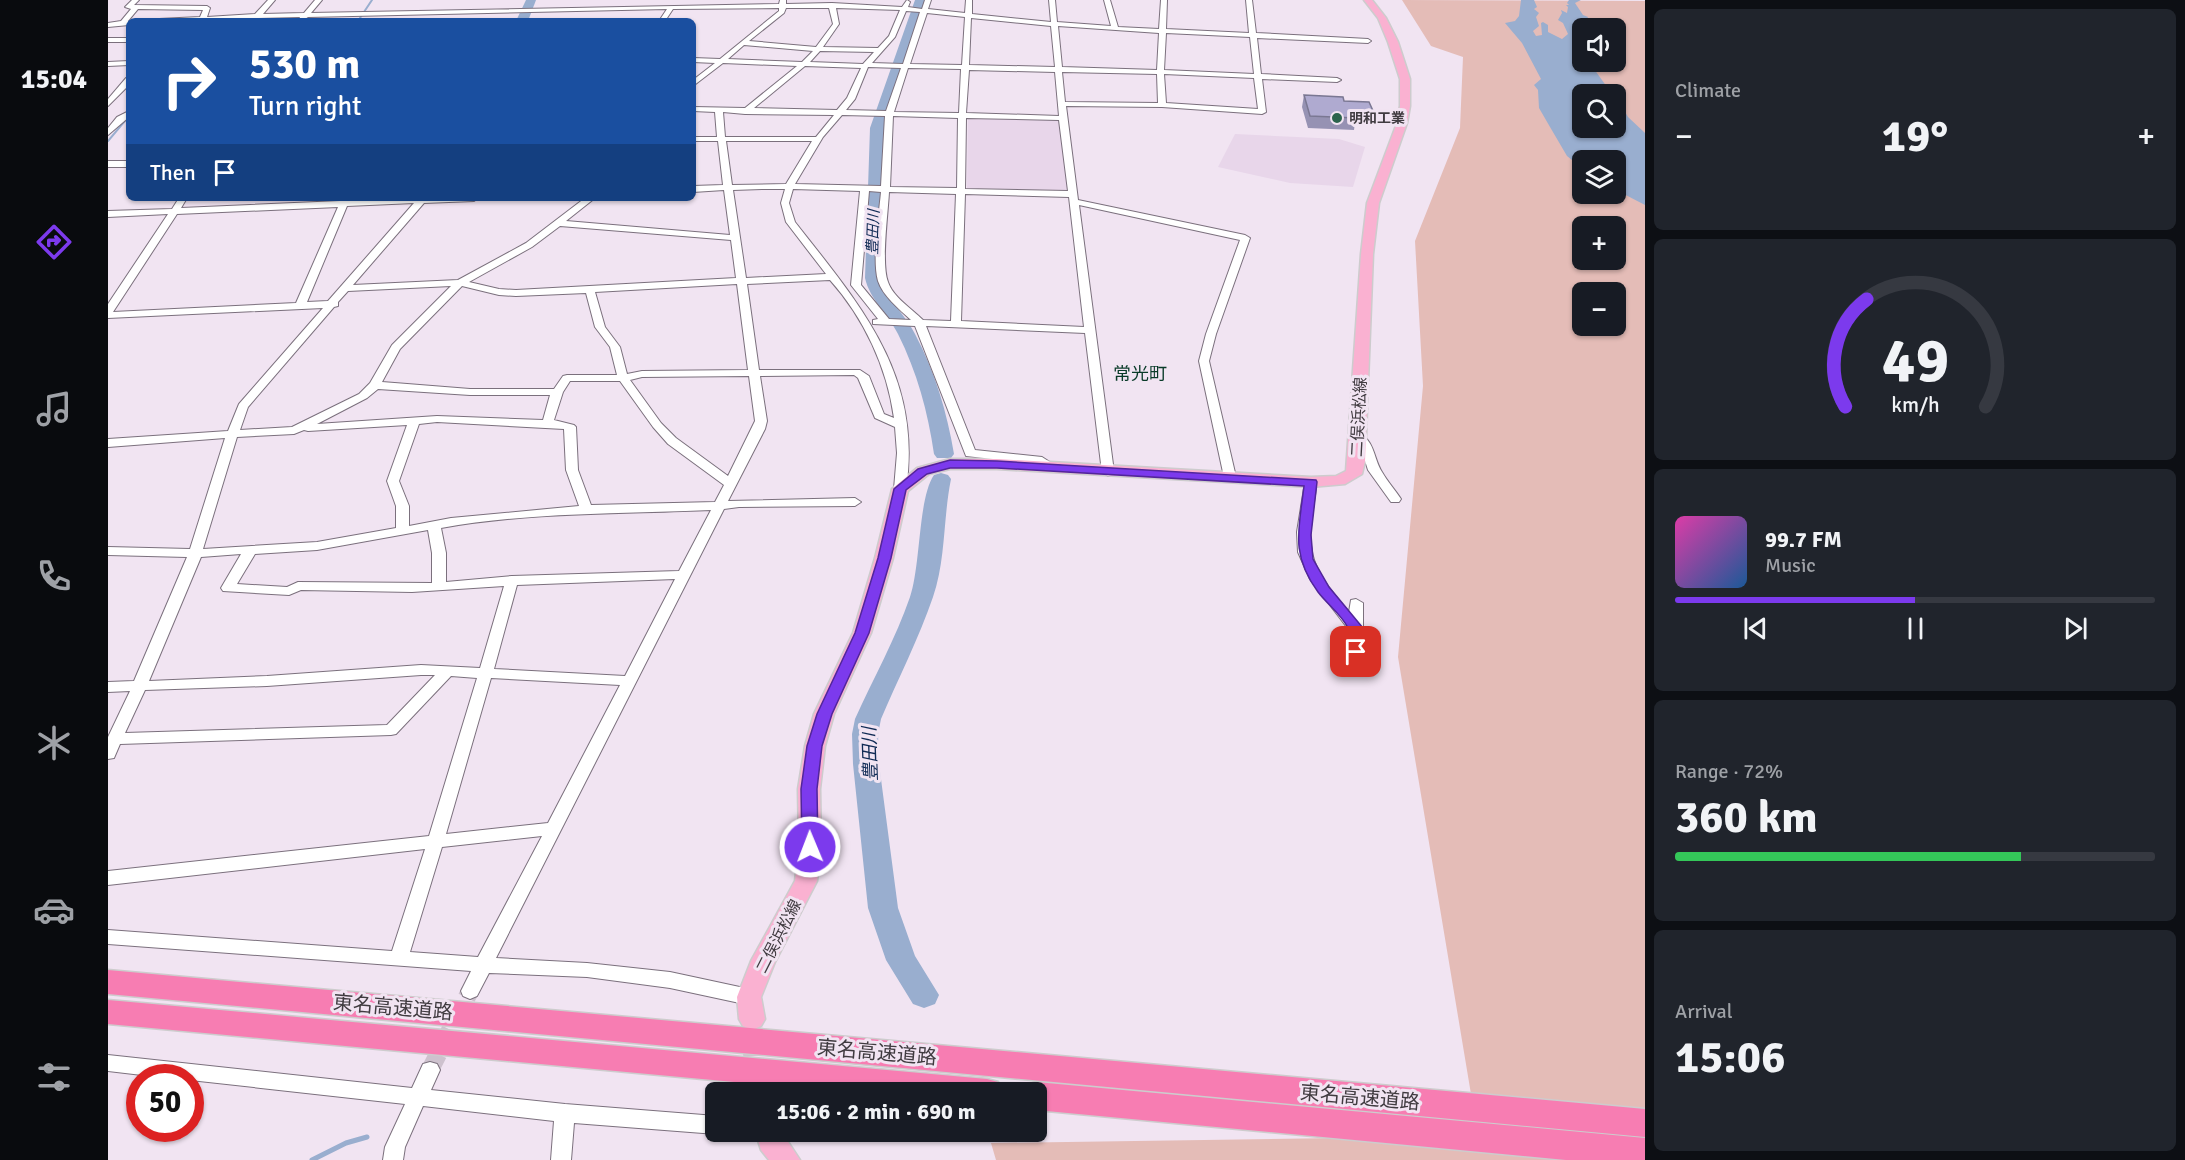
<!DOCTYPE html>
<meta charset="utf-8">
<style>
:root{--surface:#171b24;--page:#20242c;--text:#f1f3f6;--muted:#9ea1a6;--line:#363941;--accent:#7c3aed}
body{margin:0;font-family:Signika,"Noto Sans JP",sans-serif;background:var(--page);color:var(--text);height:100vh;display:flex;flex-direction:column;font-size:22px;white-space:nowrap}
*{box-sizing:border-box;margin:0}
p{font-size:20px;color:var(--muted)}
.icon{flex:none;width:33px;height:33px;fill:none;stroke:currentColor;stroke-width:2;stroke-linecap:round;stroke-linejoin:round}
.map{position:relative;flex:1;overflow:hidden}
.side{display:flex;flex-direction:column;gap:9px;padding:9px;background:#0d0f14;width:540px}
.side>*{flex:none}
.hud{position:absolute;left:18px;top:18px;width:570px;height:183px;border-radius:9px;box-shadow:0 2px 4px #0004;background:#1a4fa0;color:#fff;overflow:hidden}
.tools{position:absolute;left:1464px;top:18px;display:grid;gap:12px}
.tools a{display:grid;place-items:center;width:54px;height:54px;border-radius:9px;background:var(--surface);box-shadow:0 2px 4px #0004;font-size:30px}
.speed{position:absolute;left:18px;top:1064px;display:flex;gap:12px;font-size:30px;font-weight:700;text-align:center}
.speed>*{display:grid;place-content:center;width:78px;height:78px;border-radius:50%;background:var(--surface);box-shadow:0 2px 4px #0004;line-height:1}
.speed .limit{border:9px solid #d22;background:#fff;color:#111}
.pin{position:absolute;display:grid;place-items:center;width:51px;height:51px;color:#fff;margin:-26px;border-radius:12px;box-shadow:0 3px 9px #0006}
.me{position:absolute;width:66px;margin:-33px;rotate:359deg;stroke-linejoin:round;filter:drop-shadow(0 0 4px #0008)}
.turn{display:flex;align-items:center;gap:21px;height:126px;padding:0 24px;font-size:27px}
.turn .icon{width:78px;height:78px;stroke-width:2.5}
.turn b{display:block;font-size:42px;line-height:51px}
.then{display:flex;align-items:center;height:57px;padding:0 24px;background:#0003;gap:12px;font-size:22px}
.big{font-size:45px;font-weight:700;line-height:1.1}
.side .widget{flex:1;display:flex;flex-direction:column;justify-content:center;gap:9px;min-width:0;padding:0 21px;border-radius:9px;background:var(--page)}
.side .dial{align-items:center;gap:0}
.dial svg{height:156px;overflow:visible;fill:none;stroke:var(--line);stroke-width:7;stroke-linecap:round;text-anchor:middle}
.dial text{fill:var(--text);stroke:none}
.song{display:flex;align-items:center;gap:18px}
.cover{width:72px;height:72px;border-radius:9px;background:linear-gradient(135deg,hsl(320 70% 55%),hsl(210 70% 35%))}
.played{height:6px;border-radius:3px;background:linear-gradient(90deg,var(--accent) 50%,var(--line) 50%)}
.keys{display:flex;justify-content:space-around;direction:ltr}
.heat{display:flex;justify-content:space-between;align-items:center;font-size:33px;direction:ltr}
.charge{height:9px;border-radius:4px;background:linear-gradient(90deg,#34c759 72%,var(--line) 0)}
.trip{position:absolute;left:597px;top:1082px;width:342px;height:60px;border-radius:9px;background:var(--surface);box-shadow:0 2px 4px #0004;font-weight:700;line-height:60px;text-align:center}
main{display:flex;flex:1;min-height:0}
.dock{display:flex;flex-direction:column;width:108px;justify-content:space-around;align-items:center;background:#090b0e;color:var(--muted)}
.dock .icon{width:42px;height:42px}
.dock .current{color:var(--accent)}
.dock b{font-size:27px;color:var(--text)}
.map>svg:first-child{display:block}
.built{fill:#e8d6ea}
.green{fill:#e4bcb7;fill-rule:evenodd}
.water{fill:#99aecf}
.lines{fill:none;stroke-linecap:round;stroke-linejoin:round}
.stream-far1{stroke:#99aecf;stroke-width:2}
.stream{stroke:#99aecf;stroke-width:5}
.river{fill:#99aecf;fill-rule:evenodd}
.minor-tunnel{stroke:#cec2ce;stroke-width:18;stroke-dasharray:18 9;stroke-linecap:butt}
.major-tunnel{stroke:#cec2ce;stroke-width:25;stroke-dasharray:25 12;stroke-linecap:butt}
.minor-casing{stroke:#7b707d;stroke-width:2}
.major-casing{stroke:#cdcccd;stroke-width:3}
.highway-casing{stroke:#cdcccd;stroke-width:3}
.minor{fill:#fff;fill-rule:evenodd}
.major{fill:#fab1d1;fill-rule:evenodd}
.highway{fill:#f77db2;fill-rule:evenodd}
.wall{fill:#9692b3}
.building{fill:#afaad0;stroke:#7a7792;stroke-width:1.5}
.route{fill:#7c3aed;stroke:#51269a;stroke-width:1.5}
.poi-dot{fill:#2c644d;stroke:#f1e4f2;stroke-width:2}
.labels{text-anchor:middle;stroke-width:6;stroke-linejoin:round;paint-order:stroke}
.far-poi-label{font-size:14px;font-weight:bold;fill:#403b40;stroke:#f1e4f2;text-anchor:start}
.far-water-label{font-size:15px;font-style:italic;fill:#0f2a54;stroke:#f1e4f2}
.street-label{font-size:16px;fill:#403b40;stroke:#f1e4f2}
.neighbourhood-label{font-size:18px;fill:#093a28;stroke:#f1e4f2}
.water-label{font-size:18px;font-style:italic;fill:#0f2a54;stroke:#f1e4f2}
.near-street-label{font-size:20px;fill:#403b40;stroke:#f1e4f2}
</style>
<main>
<nav class="dock">
<b>15:04</b>
<svg class="icon current" aria-label="directions" viewBox="0 0 24 24"><path d="M12 3l9 9-9 9-9-9zM9 14v-3h6M13 9l2 2-2 2"/></svg>
<svg class="icon" aria-label="music" viewBox="0 0 24 24"><path d="M9 18V5l10-2v13"/><circle cx="6" cy="18" r="3"/><circle cx="16" cy="16" r="3"/></svg>
<svg class="icon" aria-label="phone" viewBox="0 0 24 24"><path d="M5 4h4l2 5-3 2q2 4 5 5l2-3 5 2v4C11 20 4 13 5 4z"/></svg>
<svg class="icon" aria-label="climate" viewBox="0 0 24 24"><path d="M12 3v18M4 7l16 10M4 17L20 7"/></svg>
<svg class="icon" aria-label="car" viewBox="0 0 24 24"><path d="M5 17H2v-5l4-1 3-4h7l3 4 3 1v5h-3M9 17h6M6 11h13"/><circle cx="7" cy="17" r="2"/><circle cx="17" cy="17" r="2"/></svg>
<svg class="icon" aria-label="filters" viewBox="0 0 24 24"><path d="M4 7h16M4 17h16"/><circle cx="9" cy="7" r="2"/><circle cx="15" cy="17" r="2"/></svg>
</nav>
<div class="map">
<svg width="1537" height="1160" viewBox="0 0 1537 1160">
<rect width="100%" height="100%" fill="#f1e4f2"/>
<g class="built">
<path d="M860,118L952,119L960,191L859,188Z"/>
<path d="M1127,134L1231,139L1257,147L1245,187L1182,183L1110,167Z"/>
</g>
<path class="green" d="M1294,0L1537,1V1160H888L883,1143L1370,1136L1290,657L1315,386L1307,241L1352,128L1355,57L1323,46ZM1474,28H1508V62H1474ZM1474,94H1508V128H1474ZM1474,160H1508V194H1474ZM1474,226H1508V260H1474ZM1474,292H1508V326H1474Z"/>
<path class="water" d="M1413,0H1426L1429,7L1426,9L1431,13L1428,17L1431,26L1425,31L1428,36L1434,35L1433,23L1435,22L1440,25V32L1454,39L1460,34L1455,23L1450,20L1454,13L1453,10L1459,13L1460,7L1458,5H1461L1459,3L1461,0H1473L1467,3L1475,15L1480,17L1476,25L1480,28H1474V46L1470,50L1474,53V62H1481L1504,94H1474V128H1508V97L1509,98L1520,117L1537,133V205L1508,190V160H1474V168L1459,156L1442,127L1431,108L1430,90L1426,85L1433,79L1414,43L1397,23L1407,21L1411,16Z"/>
<g class="lines">
<g class="stream-far1">
<path d="M250,21L264,0"/>
<path d="M0,141L21,116"/>
</g>
<path class="stream" d="M204,1160L238,1143L259,1137"/>
<g class="river">
<path d="M418,0H428L420,21H408Z"/>
<path d="M807,0H817L776,128L773,278C779,300 797,314 807,334C827,372 839,412 846,454L843,458H829L826,454C820,412 809,372 790,334C780,314 762,300 757,278L762,128Z"/>
<path d="M227,198H282C276,205 228,209 222,202Z"/>
<path d="M833,473L840,475L843,479C835,518 838,559 825,597C811,638 790,679 773,719L770,734L771,764L790,908L807,956L831,995L827,1004L816,1008L805,1004L778,960L760,908L745,764L744,734L747,719C765,679 788,638 802,597C813,565 810,498 826,475Z"/>
</g>
<path class="minor-tunnel" d="M322,1070L362,991"/>
<path class="major-tunnel" d="M645,1031L652,1092"/>
<defs>
<g id="minor">
<path d="M24,0H31L26,5L99,6L102,8L99,17L147,14L160,0H167L155,14L196,13L207,0H214L203,13L671,4L672,0H678V4L724,3L794,7L799,0L802,2L800,7L814,9L817,0H823L820,9L857,13L858,0H864V14L943,22L941,0H947L949,22L1003,26L996,0H1002L1010,27L1051,29L1053,0H1059L1058,29L1141,33L1138,0H1144L1148,33L1260,39L1263,41L1260,43L1149,38L1153,74L1229,78L1233,80L1229,82L1154,79L1158,112L1154,114L1054,107L958,106L970,200L1137,235L1142,238L1108,334L1101,361L1128,477L1126,480L1122,481L1116,477L1091,361L1098,334L1132,240L971,205L1006,472L1004,475L1000,476L994,472L977,333L818,326L867,450L934,457L951,468L945,472L931,464L858,456L807,326L765,324V320L770,319L743,285L752,191L685,189L681,203L687,222C752,305 815,375 798,489L792,493L786,489L789,453L787,427L767,418L750,378L746,375L652,376L659,421L657,429L620,501L747,498L753,502L747,506L631,507L616,509L388,958L479,963L562,972L641,989L648,992L650,997L648,1002L641,1005L562,988L479,977L381,973L369,996L362,999L355,996L353,991L363,971L0,944V930L284,951L317,849L0,885V871L321,836L369,678L343,676L288,734L283,735L12,744L6,758L0,759V737L22,691L0,692V682L26,681L79,557L0,555V547L82,549L117,438L0,447V439L120,431L131,404L215,308L0,318V304L60,214L0,217V211L64,209L71,198H79L73,208L232,201L234,198H242L241,201L370,198L366,201L316,203L245,285L350,280L418,243L477,198H487L458,221L622,235L616,190L585,192V186L615,185L610,141H585V137H609L607,112L585,111V107L637,108L689,66L615,63L585,86V80L607,63L585,62V58L612,59L671,11V8L565,9L557,21H551L559,9L200,17L194,21L191,19L192,17L151,18L146,21L143,18L48,21L51,19L92,17L95,10L30,9L20,21L21,25L0,27V23L13,21L23,9L17,7ZM678,8H721L725,24L708,47L641,41L676,13ZM728,8L792,10L781,36L770,48L715,47L731,24ZM798,11L812,12L795,64L764,63L787,37ZM819,13L857,17L854,65L802,64ZM863,18L943,26L947,67L861,65ZM950,26L1051,33L1049,70L954,67ZM1058,33L1142,37L1146,74L1056,70ZM636,45L705,51L694,62L620,59ZM712,51L766,52L755,64L702,62ZM697,66L753,68L739,98L729,110L646,108ZM760,67L793,68L778,111L738,110L747,99ZM800,68L853,69L851,113L786,112ZM861,70L947,72L951,116L858,113ZM954,72L1049,74L1050,103L957,102ZM1056,74L1146,78L1150,109L1058,103ZM615,112L637,114L726,115L708,137H617ZM734,115L777,116L773,186L687,184L715,137ZM785,116L850,118L849,188L782,187ZM858,118L951,120L960,191L857,189ZM618,141H704L678,184L624,185ZM654,189H677L673,203L678,222L718,274L638,278L625,190ZM761,191L773,192C771,214 764,260 770,281C775,296 791,309 803,320L781,319L753,285ZM781,192L848,194L843,321L815,320C804,309 785,297 780,282C773,264 780,213 781,192ZM857,194L961,197L976,327L853,321ZM306,203L220,301L199,302L239,206ZM230,207L188,303L5,312L69,214ZM452,226L623,240L628,278L408,290L391,289L361,282L424,247ZM722,280C756,318 779,367 786,418L776,414L761,376L752,370H651L639,284ZM629,284L640,370L534,371L519,374L512,347L497,327L487,292ZM343,286L284,345L262,383L251,394L184,427L132,430L140,407L226,307L230,306V302L240,291ZM354,286L391,295L408,296L478,293L487,327L502,347L509,375H459L455,376L446,389H362L274,382L292,349ZM641,376L647,421L620,476L568,438L553,423L522,380L534,377ZM462,381H512L545,427L560,444L616,485L607,502L483,505L470,470L468,427L466,425L446,420L455,392ZM270,389L362,395H442L435,420L329,416L209,424L259,398ZM329,422L456,429L458,470L471,506L343,518L301,526V506L291,481L311,424ZM299,425L279,481L288,506V528L209,542L95,549L129,437L186,434L196,430L200,431ZM603,510L571,571L404,576L338,582V553L333,528C422,512 513,514 603,510ZM320,530L324,553V583L190,582L179,587L129,584L147,554L209,550ZM133,554L113,588L115,591L181,595L193,590L304,592L396,586L372,668L313,665L159,676L41,681L93,557ZM567,579L517,676L386,669L409,585ZM313,675H327L279,725L17,733L37,690L159,686ZM383,678L512,685L440,823L338,834ZM434,836L370,957L302,952L334,847Z"/>
<rect x="0" y="38" width="21" height="4"/>
<path d="M21,61V65L0,66V62Z"/>
<path d="M18,78H21V85L0,106V99Z"/>
<path d="M21,111V117L0,135V128L9,117Z"/>
<rect x="0" y="161" width="21" height="6"/>
<path d="M1249,433C1267,439 1265,458 1274,472C1279,481 1287,490 1293,499L1291,502H1283L1260,470L1253,448L1243,437Z"/>
<path d="M1203,478L1209,482C1199,548 1195,560 1241,612L1243,600L1248,599L1255,603V652L1253,655L1248,657L1241,652V630L1202,579L1190,552L1189,532L1197,482Z"/>
<path d="M0,1055L304,1088L315,1064L322,1062L329,1064L332,1070L323,1090L457,1104L608,1116V1131H615L608,1134L466,1123L463,1160H443L446,1121L315,1106L297,1147L295,1160H275L277,1147L297,1104L82,1080V1077H51L0,1071Z"/>
</g>
<g id="major">
<path d="M1256,0H1264L1278,18L1290,42L1302,79V106L1299,123L1271,203L1265,254L1257,461L1254,474L1237,484L1203,487L889,469H842L821,474L800,491L785,558L763,633L726,714L717,746L712,789L713,847L709,881L667,962L653,997L657,1019L653,1026L644,1030L635,1026L631,1019L629,997L643,961L687,881L691,847L690,789L697,746L706,714L745,633L767,558L784,489L809,468L842,459H889L1203,477L1228,476L1238,471L1253,254L1259,203L1289,123L1292,106V79L1280,42L1270,18Z"/>
<path d="M647,1131H673L692,1160H661L653,1150Z"/>
</g>
<g id="highway">
<path d="M0,970L1537,1109V1137L0,994Z"/>
<path d="M0,1000L879,1079L890,1082L894,1092H733L0,1024Z"/>
<path d="M928,1082L1537,1138V1160H1458L928,1110V1092H915L917,1086Z"/>
</g>
</defs>
<use href="#minor" class="minor-casing"/>
<use href="#major" class="major-casing"/>
<use href="#highway" class="highway-casing"/>
<use href="#minor" class="minor"/>
<use href="#major" class="major"/>
<use href="#highway" class="highway"/>
</g>
<path class="wall" d="M1196,95L1236,101L1266,113L1264,124L1247,123L1246,130L1200,128L1194,107Z"/>
<path class="building" d="M1196,95L1235,97L1236,101L1261,102L1266,113L1245,112L1248,118L1202,116Z"/>
<path class="route" d="M842,460L889,461L1208,480L1209,482L1203,535L1205,559L1221,587L1255,628V652L1253,656H1243C1238,647 1244,637 1240,628C1234,615 1219,604 1210,592C1182,554 1191,529 1196,486L889,468H842L819,474L798,490L783,558L761,633L724,714L714,746L709,789L710,847L708,852L702,854L696,852L694,847L693,789L699,746L709,714L747,633L770,558L786,489L810,469Z"/>
<circle class="poi-dot" cx="1229" cy="118" r="6"/>
<g class="labels">
<g class="far-poi-label">
<text x="1241" y="123">明和工業</text>
</g>
<g class="far-water-label">
<text transform="translate(765 232) rotate(-88)" y="5">豊田川</text>
</g>
<g class="street-label">
<text transform="translate(1250 417) rotate(-87)" y="6">二俣浜松線</text>
<text transform="translate(670 936) rotate(-63)" y="6">二俣浜松線</text>
</g>
<g class="neighbourhood-label">
<text x="1032" y="380">常光町</text>
</g>
<g class="water-label">
<text transform="translate(762 754) rotate(-92)" y="6">豊田川</text>
</g>
<g class="near-street-label">
<text transform="translate(285 1007) rotate(5)" y="7">東名高速道路</text>
<text transform="translate(769 1052) rotate(5)" y="7">東名高速道路</text>
<text transform="translate(1252 1097) rotate(5)" y="7">東名高速道路</text>
</g>
</g>
</svg>
<div class="tools">
<a><svg class="icon" aria-label="sound" viewBox="0 0 24 24"><path d="M4 9h4l5-4v14l-5-4H4zM17 9q2 3 0 6"/></svg></a>
<a><svg class="icon" aria-label="search" viewBox="0 0 24 24"><circle cx="10" cy="10" r="6"/><path d="M15 15l6 6"/></svg></a>
<a><svg class="icon" aria-label="layers" viewBox="0 0 24 24"><path d="M12 4l9 5-9 5-9-5zM3 14l9 5 9-5"/></svg></a>
<a>+</a>
<a>−</a>
</div>
<div class="speed"><div class="limit">50</div></div>
<div class="pin" style="left:1248px;top:652px;background:#d93025"><svg class="icon" aria-label="arrive" viewBox="0 0 24 24"><path d="M6 21V4h12l-3 4 3 4H6"/></svg></div>
<svg class="me" style="left:702px;top:847px" viewBox="-20 -20 40 40"><circle r="17" fill="#7c3aed" stroke="#fff" stroke-width="3"/><path d="M0-11L8 9 0 5-8 9z" fill="#fff"/></svg>
<div class="trip">15:06 · 2 min · 690 m</div>
<div class="hud">
<div class="turn"><svg class="icon" aria-label="right" viewBox="0 0 24 24"><path d="M7 20v-9h11M14 6l5 5-5 5"/></svg><div><b>530 m</b>Turn right</div></div>
<div class="then">Then<svg class="icon" aria-label="arrive" viewBox="0 0 24 24"><path d="M6 21V4h12l-3 4 3 4H6"/></svg></div>
</div>
</div>
<section class="side">
<div class="widget"><p>Climate</p>
<div class="heat"><a>−</a><b class="big">19°</b><a>+</a></div>
</div>
<div class="widget dial"><svg viewBox="0 0 100 80">
<path d="M14 69A42 42 0 1 1 86 69"/>
<path d="M14 69A42 42 0 0 1 25 14" stroke="#7c3aed"/>
<text x="50" y="56" font-size="32" font-weight="700">49</text>
<text x="50" y="72" font-size="11">km/h</text>
</svg></div>
<div class="widget">
<div class="song"><i class="cover"></i><div><b>99.7 FM</b><p>Music</p></div></div>
<div class="played"></div>
<div class="keys"><svg class="icon" aria-label="previous" viewBox="0 0 24 24"><path d="M18 5L8 12l10 7zM5 5v14"/></svg><svg class="icon" aria-label="pause" viewBox="0 0 24 24"><path d="M8 5v14M16 5v14"/></svg><svg class="icon" aria-label="next" viewBox="0 0 24 24"><path d="M6 5l10 7-10 7zM19 5v14"/></svg></div>
</div>
<div class="widget"><p>Range · 72%</p><b class="big">360 km</b><div class="charge"></div></div>
<div class="widget"><p>Arrival</p><b class="big">15:06</b></div>
</section>
</main>
